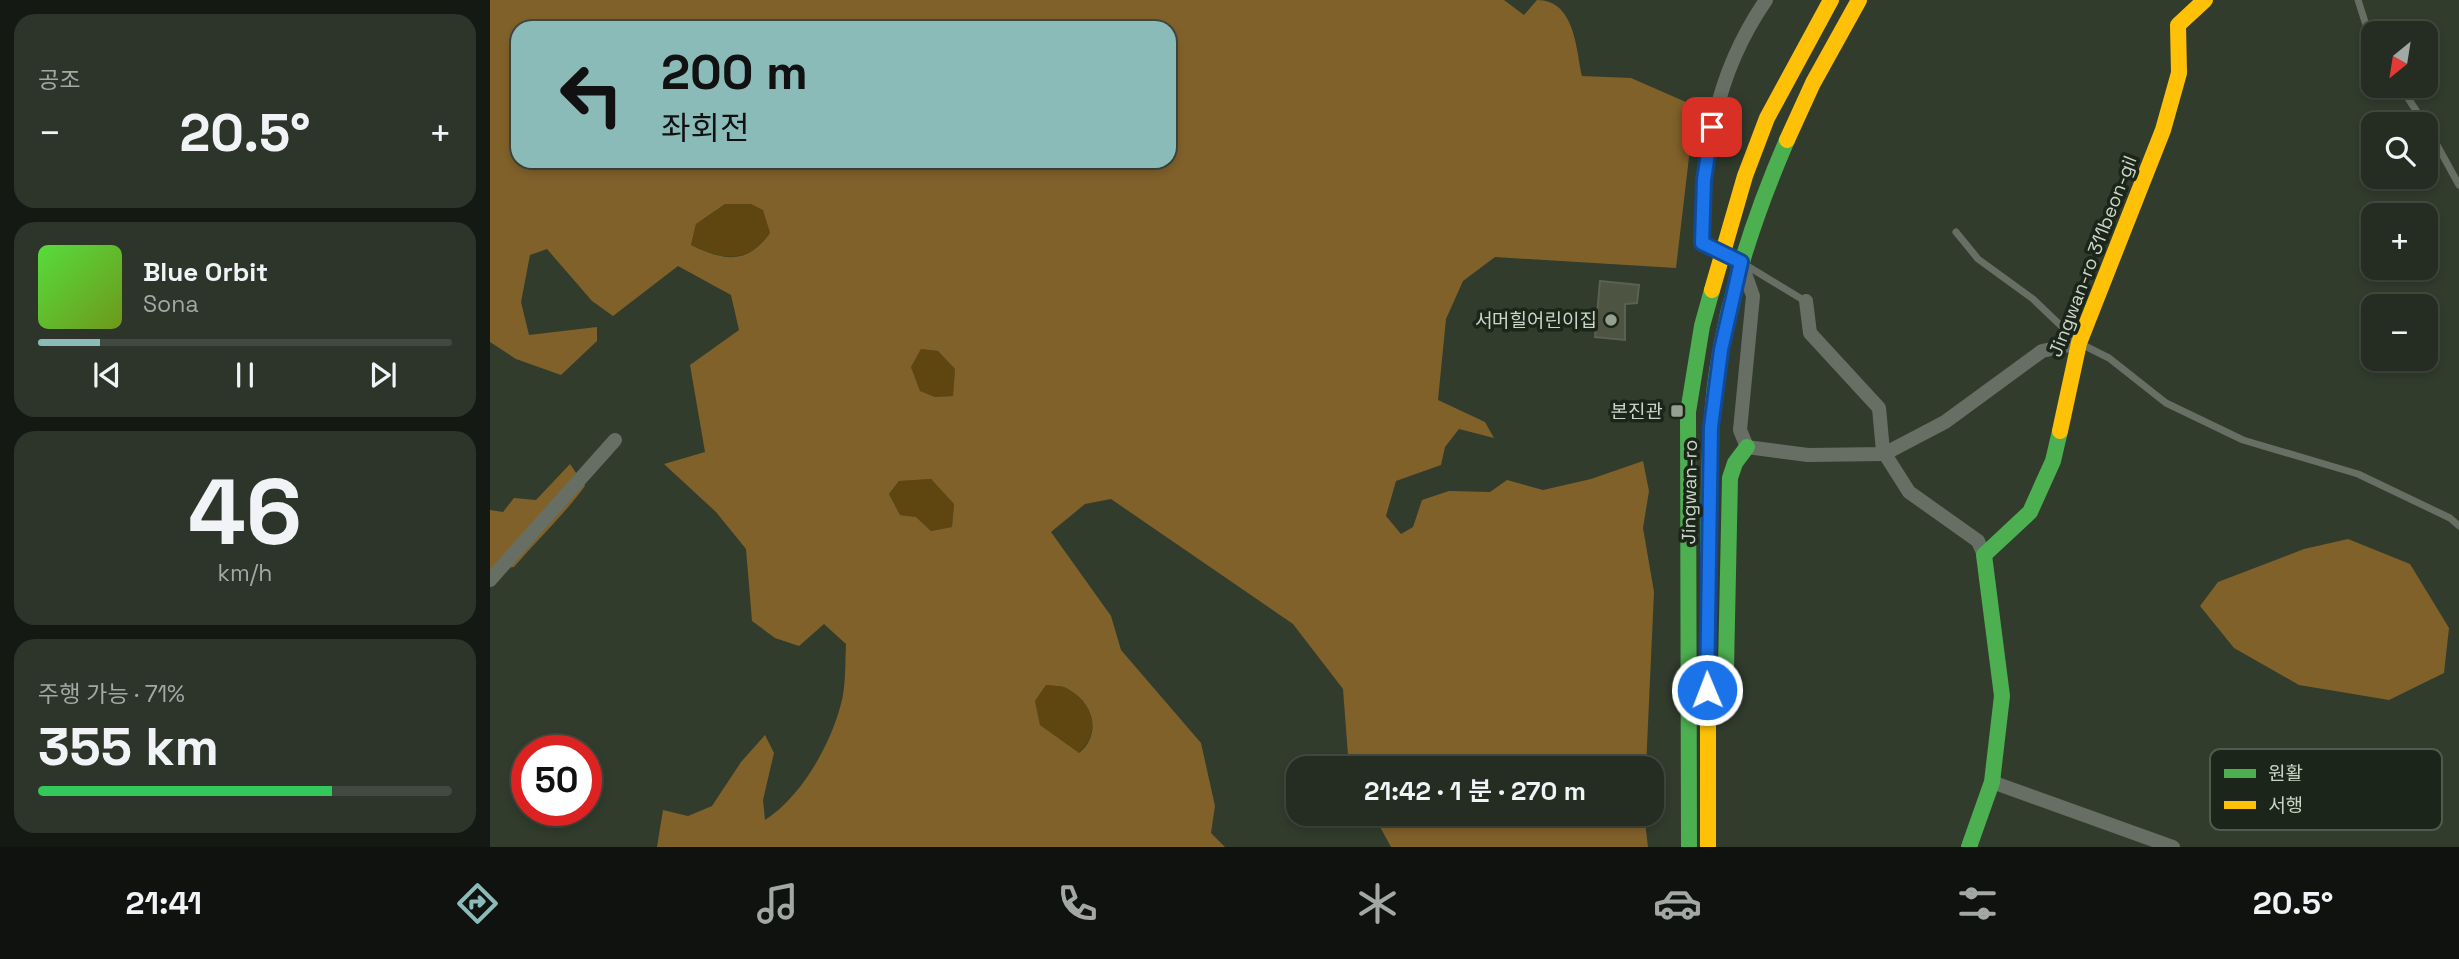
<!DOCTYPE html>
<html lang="ko">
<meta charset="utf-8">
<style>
:root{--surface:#252d22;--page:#2d352a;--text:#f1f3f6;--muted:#a3a8a5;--line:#424940;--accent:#8bbbb9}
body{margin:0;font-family:"Space Grotesk","Noto Sans KR",sans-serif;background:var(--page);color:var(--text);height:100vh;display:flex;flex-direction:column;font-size:26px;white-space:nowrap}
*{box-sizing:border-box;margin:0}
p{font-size:23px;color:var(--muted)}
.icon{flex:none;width:38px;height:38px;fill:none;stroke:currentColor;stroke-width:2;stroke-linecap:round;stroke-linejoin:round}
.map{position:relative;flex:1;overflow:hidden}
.sheet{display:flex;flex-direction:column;gap:14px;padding:14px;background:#141913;width:490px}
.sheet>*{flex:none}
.hud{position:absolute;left:21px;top:21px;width:665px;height:147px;border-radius:21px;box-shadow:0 4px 10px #0003,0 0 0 2px var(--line);background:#8bbbb9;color:#111;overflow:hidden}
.needle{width:46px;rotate:210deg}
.tools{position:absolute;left:1871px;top:21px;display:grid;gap:14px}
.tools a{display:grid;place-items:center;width:77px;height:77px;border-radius:14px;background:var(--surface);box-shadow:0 4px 10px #0003,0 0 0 2px var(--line);font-size:35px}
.speed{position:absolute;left:21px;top:735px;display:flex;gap:14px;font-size:35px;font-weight:700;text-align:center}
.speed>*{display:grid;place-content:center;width:91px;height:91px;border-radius:50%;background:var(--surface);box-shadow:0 4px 10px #0003,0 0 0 2px var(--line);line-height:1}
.speed .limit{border:10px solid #d22;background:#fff;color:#111}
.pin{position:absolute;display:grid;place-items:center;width:60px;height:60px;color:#fff;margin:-30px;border-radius:14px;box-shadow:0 4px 10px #0006}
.me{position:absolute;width:77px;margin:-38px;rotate:359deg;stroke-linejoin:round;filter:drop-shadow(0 0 5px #0008)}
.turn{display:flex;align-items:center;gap:24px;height:147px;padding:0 35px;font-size:32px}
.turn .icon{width:91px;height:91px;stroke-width:2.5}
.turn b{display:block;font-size:49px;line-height:60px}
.big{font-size:52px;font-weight:600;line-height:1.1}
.sheet .tile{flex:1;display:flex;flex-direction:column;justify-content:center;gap:10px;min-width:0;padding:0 24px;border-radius:21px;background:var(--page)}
.sheet .dial{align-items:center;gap:0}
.dial b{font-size:91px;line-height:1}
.song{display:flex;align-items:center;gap:21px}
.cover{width:84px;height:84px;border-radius:10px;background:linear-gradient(135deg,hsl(110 70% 55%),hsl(80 70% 35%))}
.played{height:7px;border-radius:4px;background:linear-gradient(90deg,var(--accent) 15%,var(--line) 15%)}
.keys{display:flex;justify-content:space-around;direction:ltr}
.heat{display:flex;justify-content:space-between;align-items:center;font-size:38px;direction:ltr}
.charge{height:10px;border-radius:5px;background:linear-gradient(90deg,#34c759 71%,var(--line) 0)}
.trip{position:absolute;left:796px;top:756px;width:378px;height:70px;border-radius:21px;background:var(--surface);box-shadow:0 4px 10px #0003,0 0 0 2px var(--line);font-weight:600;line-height:70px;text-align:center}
.menu{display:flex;height:112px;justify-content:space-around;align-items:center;background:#0f120e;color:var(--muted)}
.menu .icon{width:49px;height:49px}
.menu .on{color:var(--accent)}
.menu b{font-size:32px;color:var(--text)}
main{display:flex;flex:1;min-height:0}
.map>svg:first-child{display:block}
.green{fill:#5f4610}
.forest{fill:#80612a;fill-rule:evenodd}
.building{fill:#4d5441;stroke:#5a6153;stroke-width:2}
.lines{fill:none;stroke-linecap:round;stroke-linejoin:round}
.lane{stroke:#676f64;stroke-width:7}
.street{stroke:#676f64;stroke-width:14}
.fast{stroke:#4caf50;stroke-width:16}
.slow{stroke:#ffc107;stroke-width:16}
.route-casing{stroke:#114b97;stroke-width:18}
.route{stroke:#1a73e8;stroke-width:12}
.poi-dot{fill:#94a090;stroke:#1c2519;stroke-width:2.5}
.labels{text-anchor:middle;stroke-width:7;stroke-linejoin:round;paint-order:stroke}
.street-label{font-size:19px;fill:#c9d6c5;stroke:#1c2519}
.poi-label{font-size:19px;fill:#c9d6c5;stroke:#1c2519;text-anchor:end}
.key{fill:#1c2519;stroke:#505a4d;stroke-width:2}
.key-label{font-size:19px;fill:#c9d6c5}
</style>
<main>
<section class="sheet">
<div class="tile"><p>공조</p>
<div class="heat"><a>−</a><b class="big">20.5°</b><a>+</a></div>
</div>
<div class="tile">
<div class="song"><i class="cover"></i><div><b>Blue Orbit</b><p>Sona</p></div></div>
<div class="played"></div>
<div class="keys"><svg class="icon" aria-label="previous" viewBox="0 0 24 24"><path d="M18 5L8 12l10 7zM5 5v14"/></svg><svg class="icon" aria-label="pause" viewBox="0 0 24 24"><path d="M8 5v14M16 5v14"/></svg><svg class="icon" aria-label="next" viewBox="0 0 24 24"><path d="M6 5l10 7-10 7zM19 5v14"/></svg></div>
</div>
<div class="tile dial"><b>46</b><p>km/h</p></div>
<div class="tile"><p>주행 가능 · 71%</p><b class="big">355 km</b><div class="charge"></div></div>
</section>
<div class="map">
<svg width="1969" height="847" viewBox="0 0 1969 847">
<rect width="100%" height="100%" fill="#313c2d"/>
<g class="green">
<path d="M235,204H261L273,209L280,233C256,265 234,260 201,245L206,224Z"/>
<path d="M431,349L448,351L465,369L463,396L445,397L430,391L421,367Z"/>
<path d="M441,479L464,504L462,527L441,531L426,517L410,515L399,494L409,481Z"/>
<path d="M556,685C562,686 572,685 578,689C604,703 612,734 588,753L550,725L545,701Z"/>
</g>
<g class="forest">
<path d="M0,0H1014L1034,15L1047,0C1085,0 1086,49 1092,76L1141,78L1205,106L1186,268L1005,257L973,281L956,319L948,400L995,422L1004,438L969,429L955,447L951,465L906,481L896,516L911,534L923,527L932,500L959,491L1000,492L1017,480L1053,490L1101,479L1153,461L1159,491L1153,528L1164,592L1156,768H859L853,689L803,624L621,499L595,504L561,532L621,616L631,650L711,743L725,806L721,833L735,847H167L173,810L198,816L222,806L251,762L275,735L284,753L273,800L275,820C311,797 340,746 351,704C356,686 355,663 356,644L334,624L309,646L285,638L262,621L256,549L226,512L174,464L215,452L200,365L249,330L241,295L188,266L123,316L102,301L57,249L40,255L31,302L39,335L107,327V341L71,375L26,359L0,342ZM28,28H679V161H28ZM235,204H261L273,210L280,233C257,265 234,261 201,245L206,224ZM431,349L448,351L465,369L463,396L445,397L430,391L421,367ZM441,479L464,504L462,527L441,531L426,517L410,515L399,494L409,481ZM556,685C563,686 572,685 578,689C604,703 612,734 589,753L550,725L545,701Z"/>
<path d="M80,464L95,486C73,516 48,539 24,567L0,570V510L13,512L24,498L46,500Z"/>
<path d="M1858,539L1920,564L1959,628L1954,673L1899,700L1809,685L1744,648L1710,606L1728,582L1814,549Z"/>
<path d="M883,814H1154L1158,847H901Z"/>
</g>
<path class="building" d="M1110,281L1149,285L1147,303L1135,304V340L1105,337Z"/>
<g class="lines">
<g class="lane">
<path d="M1868,0L1883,47"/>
<path d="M1910,86L1935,124"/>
<path d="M1936,125L1969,185"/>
<path d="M1466,232L1488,259L1543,299L1589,343L1619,358L1676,403L1753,440L1868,474L1960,518L1969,526"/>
<path d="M1254,264L1315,301"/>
</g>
<g class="street">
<path d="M1276,0C1223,77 1214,153 1212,243L1251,262L1263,296L1250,430L1257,447L1318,455L1394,454L1455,422L1552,351L1589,343"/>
<path d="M1316,301L1320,333L1389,408L1393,451L1419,492L1488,541L1494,555"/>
<path d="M0,580L125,440"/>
<path d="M1502,782L1683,847"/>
</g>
<g class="fast">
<path d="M1218,580C1219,511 1217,440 1227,371C1239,291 1265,214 1297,140"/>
<path d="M1224,716L1236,668L1240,478L1245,463L1257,447"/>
<path d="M1199,847L1198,412L1212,326L1222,290"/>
<path d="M1479,847L1502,782L1512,696L1494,555L1540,512L1563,461L1570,431"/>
</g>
<g class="slow">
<path d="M1297,140L1323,83L1369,0"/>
<path d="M1222,290L1255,176L1277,118L1341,0"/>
<path d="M1570,431L1589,343L1673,130L1689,73L1688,25L1715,0"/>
<path d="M1218,580V847"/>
</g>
</g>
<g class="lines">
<defs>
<path id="route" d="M1217,690L1221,427L1231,350L1251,262L1212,243L1214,180L1222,127"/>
</defs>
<use href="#route" class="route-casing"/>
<use href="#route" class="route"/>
</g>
<g class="poi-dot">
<circle cx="1121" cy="320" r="7"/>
<rect x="1180" y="404" width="14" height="14" rx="3.5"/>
</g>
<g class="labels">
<g class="street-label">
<text transform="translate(1602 256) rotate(-69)" y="7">Jingwan-ro 311beon-gil</text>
<text transform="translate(1199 492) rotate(-89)" y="7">Jingwan-ro</text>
</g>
<g class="poi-label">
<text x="1107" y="327">서머힐어린이집</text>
<text x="1173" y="418">본진관</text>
</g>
</g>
<rect x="1720" y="749" width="232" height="81" rx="10" class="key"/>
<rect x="1734" y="769" width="32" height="9" fill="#4caf50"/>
<rect x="1734" y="801" width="32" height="8" fill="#ffc107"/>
<g class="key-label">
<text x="1778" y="780">원활</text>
<text x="1778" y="812">서행</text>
</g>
</svg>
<div class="tools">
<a><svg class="needle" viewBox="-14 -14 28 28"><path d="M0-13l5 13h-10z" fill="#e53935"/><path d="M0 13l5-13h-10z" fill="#a3a8a5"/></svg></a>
<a><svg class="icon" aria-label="search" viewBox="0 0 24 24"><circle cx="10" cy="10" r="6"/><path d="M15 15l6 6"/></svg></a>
<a>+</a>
<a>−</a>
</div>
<div class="speed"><div class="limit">50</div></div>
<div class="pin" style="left:1222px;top:127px;background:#d93025"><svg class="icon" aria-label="arrive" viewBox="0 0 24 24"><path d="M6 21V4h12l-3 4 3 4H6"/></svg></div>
<svg class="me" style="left:1217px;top:690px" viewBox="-20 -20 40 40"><circle r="17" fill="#1a73e8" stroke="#fff" stroke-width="3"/><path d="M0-11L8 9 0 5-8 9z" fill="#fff"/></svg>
<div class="trip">21:42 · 1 분 · 270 m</div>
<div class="hud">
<div class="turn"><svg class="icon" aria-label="left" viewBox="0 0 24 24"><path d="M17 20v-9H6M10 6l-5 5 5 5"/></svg><div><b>200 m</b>좌회전</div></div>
</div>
</div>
</main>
<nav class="menu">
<b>21:41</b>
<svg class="icon on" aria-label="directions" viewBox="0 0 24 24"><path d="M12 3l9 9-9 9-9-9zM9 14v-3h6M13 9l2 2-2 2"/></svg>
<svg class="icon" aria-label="music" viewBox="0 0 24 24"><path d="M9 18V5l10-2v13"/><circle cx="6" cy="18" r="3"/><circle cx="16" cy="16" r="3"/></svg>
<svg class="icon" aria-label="phone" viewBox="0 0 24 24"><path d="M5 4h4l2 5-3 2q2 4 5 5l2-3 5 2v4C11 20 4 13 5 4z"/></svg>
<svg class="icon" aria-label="climate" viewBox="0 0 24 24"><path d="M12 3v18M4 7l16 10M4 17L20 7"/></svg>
<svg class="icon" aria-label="car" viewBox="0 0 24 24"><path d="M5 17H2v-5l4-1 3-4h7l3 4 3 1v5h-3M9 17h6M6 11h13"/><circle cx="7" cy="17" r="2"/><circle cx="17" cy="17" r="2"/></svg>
<svg class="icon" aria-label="filters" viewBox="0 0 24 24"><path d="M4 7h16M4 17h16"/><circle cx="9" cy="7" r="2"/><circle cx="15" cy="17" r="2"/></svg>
<b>20.5°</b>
</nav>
